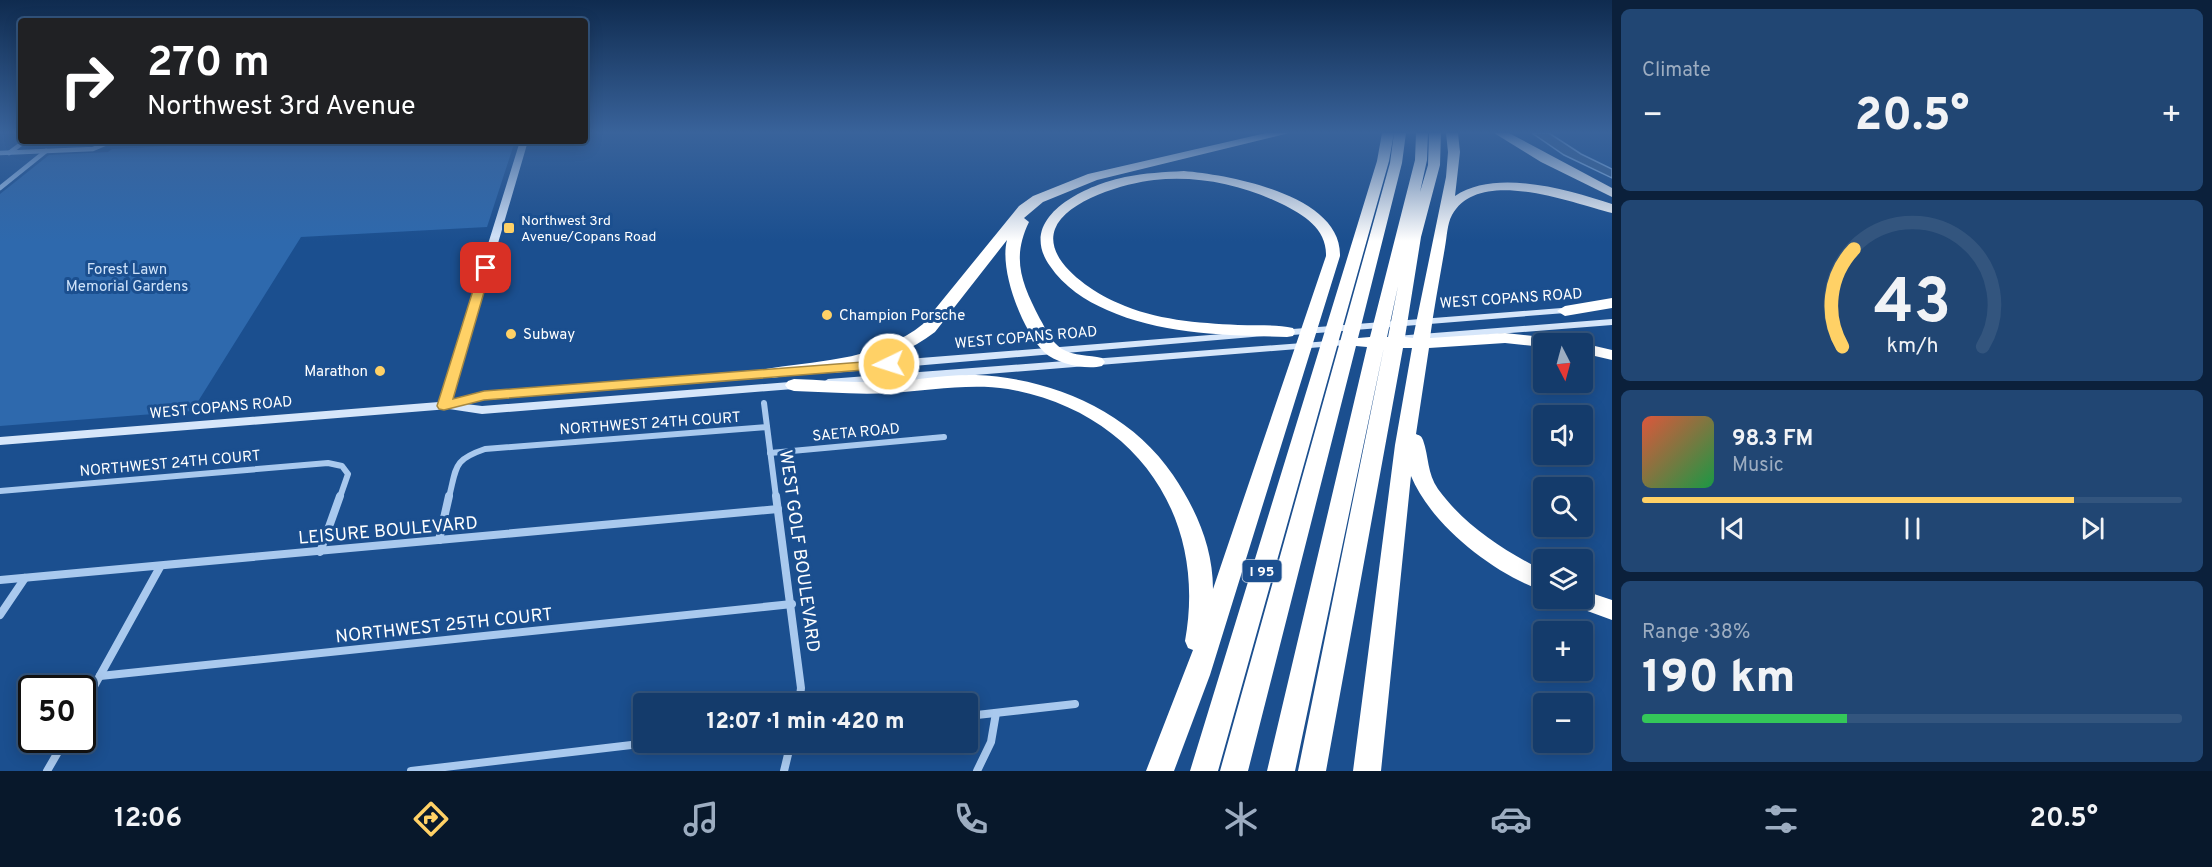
<!DOCTYPE html>
<meta charset="utf-8">
<style>
:root{--surface:#143b6b;--page:#214673;--text:#f1f3f6;--muted:#9dadc1;--line:#33557e;--accent:#ffd166}
body{margin:0;font-family:Overpass,sans-serif;background:var(--page);color:var(--text);height:100vh;display:flex;flex-direction:column;font-size:22px;white-space:nowrap}
*{box-sizing:border-box;margin:0}
p{font-size:20px;color:var(--muted)}
.icon{flex:none;width:33px;height:33px;fill:none;stroke:currentColor;stroke-width:2;stroke-linecap:round;stroke-linejoin:round}
.map{position:relative;flex:1;overflow:hidden}
.panel{display:flex;flex-direction:column;gap:9px;padding:9px;background:#0b203b;width:600px}
.panel>*{flex:none}
.hud{position:absolute;left:18px;top:18px;width:570px;height:126px;border-radius:6px;box-shadow:0 3px 15px #0003,0 0 0 2px var(--line);background:#202124;color:#fff;overflow:hidden}
.needle{width:39px;rotate:174deg}
.tools{position:absolute;left:1533px;top:333px;display:grid;gap:12px}
.tools a{display:grid;place-items:center;width:60px;height:60px;border-radius:6px;background:var(--surface);box-shadow:0 3px 15px #0003,0 0 0 2px var(--line);font-size:30px}
.speed{position:absolute;left:18px;top:675px;display:flex;gap:12px;font-size:30px;font-weight:700;text-align:center}
.speed>*{display:grid;place-content:center;width:78px;height:78px;border-radius:50%;background:var(--surface);box-shadow:0 3px 15px #0003,0 0 0 2px var(--line);line-height:1}
.speed .limit{border:3px solid #111;border-radius:9px;background:#fff;color:#111}
.pin{position:absolute;display:grid;place-items:center;width:51px;height:51px;color:#fff;margin:-26px;border-radius:12px;box-shadow:0 3px 9px #0006}
.me{position:absolute;width:66px;margin:-33px;rotate:266deg;stroke-linejoin:round;filter:drop-shadow(0 0 4px #0008)}
.turn{display:flex;align-items:center;gap:21px;height:126px;padding:0 30px;font-size:27px}
.turn .icon{width:78px;height:78px;stroke-width:2.5}
.turn b{display:block;font-size:42px;line-height:51px}
.big{font-size:45px;font-weight:800;line-height:1.1}
.panel .tile{flex:1;display:flex;flex-direction:column;justify-content:center;gap:9px;min-width:0;padding:0 21px;border-radius:9px;background:var(--page)}
.panel .dial{align-items:center;gap:0}
.dial svg{height:156px;overflow:visible;fill:none;stroke:var(--line);stroke-width:7;stroke-linecap:round;text-anchor:middle}
.dial text{fill:var(--text);stroke:none}
.song{display:flex;align-items:center;gap:18px}
.cover{width:72px;height:72px;border-radius:9px;background:linear-gradient(135deg,hsl(10 70% 55%),hsl(140 70% 35%))}
.played{height:6px;border-radius:3px;background:linear-gradient(90deg,var(--accent) 80%,var(--line) 80%)}
.keys{display:flex;justify-content:space-around;direction:ltr}
.heat{display:flex;justify-content:space-between;align-items:center;font-size:33px;direction:ltr}
.charge{height:9px;border-radius:4px;background:linear-gradient(90deg,#34c759 38%,var(--line) 0)}
.trip{position:absolute;left:633px;top:693px;width:345px;height:60px;border-radius:6px;background:var(--surface);box-shadow:0 3px 15px #0003,0 0 0 2px var(--line);font-weight:800;line-height:60px;text-align:center}
.tab-bar{display:flex;height:96px;justify-content:space-around;align-items:center;background:#08182b;color:var(--muted)}
.tab-bar .icon{width:42px;height:42px}
.tab-bar .selected{color:var(--accent)}
.tab-bar b{font-size:27px;color:var(--text)}
main{display:flex;flex:1;min-height:0}
.map>svg:first-child{display:block}
.green{fill:#2e69ad}
.water{fill:#3c6290;stroke:#9cc4f0;stroke-width:1.5}
.lines{fill:none;stroke-linecap:round;stroke-linejoin:round}
.street-far2{stroke:#a9c9ee;stroke-width:4.5}
.street-far1{stroke:#a9c9ee;stroke-width:6}
.street{stroke:#a9c9ee;stroke-width:8}
.secondary{fill:#d6e6fa;fill-rule:evenodd}
.highway{fill:#fff;fill-rule:evenodd}
.route{fill:#ffd166;stroke:#a68842;stroke-width:1.5}
.poi-dot{fill:#ffd166;stroke:#1b4f8f;stroke-width:2}
.labels{text-anchor:middle;stroke-width:6;stroke-linejoin:round;paint-order:stroke}
.far-poi-label{font-size:14px;fill:#fff;stroke:#1b4f8f;text-anchor:start}
.shield{fill:#1b4f8f;stroke:#bbcadd;stroke-width:1.5}
.shield-label{font-size:14px;font-weight:bold;fill:#fff}
.park-label{font-size:15px;fill:#cfe3fa;stroke:#1b4f8f}
.street-label{font-size:15px;fill:#fff;stroke:#1b4f8f}
.poi-label{font-size:15px;fill:#fff;stroke:#1b4f8f;text-anchor:start}
.near-street-label{font-size:18px;fill:#fff;stroke:#1b4f8f}
</style>
<main>
<div class="map">
<svg width="1612" height="771" viewBox="0 0 1612 771">
<rect width="100%" height="100%" fill="#1b4f8f"/>
<path class="green" d="M266,141H515L487,227L301,237L192,411L0,426V194L49,155L108,152L112,149Z"/>
<path class="water" d="M1532,133H1549L1581,154L1612,169V178L1564,155Z"/>
<g class="lines">
<g class="street-far2">
<path d="M0,153L93,149L112,141"/>
<path d="M9,153L25,141"/>
<path d="M0,188L46,151"/>
</g>
<g class="street-far1">
<path d="M764,403L776,497"/>
<path d="M770,453L944,437"/>
<path d="M0,491L328,463L342,466L348,474L340,497"/>
<path d="M449,497C457,466 453,460 485,449L767,427"/>
</g>
<g class="street">
<path d="M776,496L801,688L799,704"/>
<path d="M439,540L449,496"/>
<path d="M320,552L340,496"/>
<path d="M0,580L778,509"/>
<path d="M0,615L25,578"/>
<path d="M100,676L792,604"/>
<path d="M82,708L160,567"/>
<path d="M968,716L1075,704"/>
<path d="M47,771L65,740"/>
<path d="M411,771L657,742"/>
<path d="M784,771L791,742"/>
<path d="M977,771L991,742L996,713"/>
</g>
<g class="secondary">
<path d="M520,141H528L452,400L484,392L778,369L784,373L782,376L484,400L466,404L482,406L802,381L806,382L808,385L806,388L482,414L449,409L0,445V437L439,402Z"/>
<path d="M1574,307L1578,308L1579,310L1578,312L1280,336L1274,333L1280,330Z"/>
<path d="M1612,319V325L1396,342L1390,339L1396,336Z"/>
<path d="M1260,331L1266,334L1264,336L832,373L826,369L832,365Z"/>
<path d="M1355,339L1361,342L1359,344L828,387L822,383L828,379Z"/>
</g>
<g class="highway">
<path d="M1266,133H1289L1097,180L1043,202L1024,218L1029,222C1011,259 1022,284 1040,319C1046,329 1051,342 1062,349C1074,356 1089,355 1102,358L1105,362L1102,366C1086,370 1057,364 1044,352C1022,330 999,270 1007,240L935,332C889,368 828,370 772,378L766,377L763,373L766,369L772,368C825,360 880,359 923,324L1019,206L1033,196L1088,174Z"/>
<path d="M1382,133H1394L1389,161L1218,771H1190L1377,161Z"/>
<path d="M1394,133H1406L1402,163L1358,338L1370,337L1415,160L1416,133H1428L1427,160L1420,192L1428,165L1429,133H1441L1440,165L1421,237L1405,337L1413,338L1446,177L1448,152L1446,133H1458L1460,152L1455,196C1496,168 1569,190 1612,204V213C1572,203 1479,166 1452,215C1447,224 1447,237 1445,247C1440,277 1434,307 1430,338L1505,333L1561,339L1569,344H1544V347L1505,343L1429,348L1416,434C1420,436 1421,435 1423,440C1429,457 1427,473 1438,489C1465,526 1503,550 1544,571V591C1495,575 1431,525 1411,476L1381,771H1353L1395,445L1412,348H1403L1326,771H1298L1384,347L1295,771H1267L1367,347L1356,346L1248,771H1220L1390,163ZM1398,286L1388,337H1387Z"/>
<path d="M1494,133H1509L1612,188V197L1541,162Z"/>
<path d="M1184,171C1230,175 1342,195 1340,256L1210,675L1174,771H1146L1193,650L1188,648L1185,641C1208,515 1134,411 1008,389C968,383 929,391 890,393C858,395 826,392 794,391L788,389L785,385L788,381L794,379C823,380 852,383 881,382C913,381 944,374 976,375C1051,378 1130,411 1173,475C1196,509 1213,547 1213,589L1326,256C1327,229 1304,215 1282,204C1243,185 1198,175 1154,180C1126,183 1066,200 1055,229C1043,261 1094,293 1118,303C1155,320 1198,323 1238,325C1256,326 1276,324 1293,328L1295,332L1293,336L1287,337C1227,335 1163,335 1107,310C1086,301 1063,286 1050,266C1015,217 1086,185 1125,177C1145,173 1164,172 1184,171Z"/>
<path d="M1612,298V308L1565,316L1557,311L1565,306Z"/>
<path d="M1582,343L1612,350V360L1582,353V344H1579Z"/>
<path d="M1582,590L1612,600V620L1571,605L1568,598H1582Z"/>
</g>
</g>
<linearGradient id="sky" x2="0" y2="1"><stop stop-color="#0f2b4f"/><stop offset="0.55" stop-color="#39639b"/><stop offset="1" stop-color="#39639b" stop-opacity="0"/></linearGradient>
<rect width="1612" height="241" fill="url(#sky)"/>
<path class="route" d="M486,265L491,268L453,399L484,391L889,360L896,364L889,368L484,400L444,410L439,409L437,406L480,268Z"/>
<g class="poi-dot">
<rect x="503" y="222" width="12" height="12" rx="3"/>
<circle cx="827" cy="315" r="6"/>
<circle cx="511" cy="334" r="6"/>
<circle cx="380" cy="371" r="6"/>
</g>
<g class="labels">
<g class="far-poi-label">
<text x="521" y="225">Northwest 3rd<tspan x="521" dy="16">Avenue/Copans Road</tspan></text>
</g>
<rect class="shield" x="1242.5" y="560" width="39" height="22" rx="4.5"/>
<g class="shield-label">
<text x="1262" y="576">I 95</text>
</g>
<g class="park-label">
<text x="127" y="274">Forest Lawn<tspan x="127" dy="17">Memorial Gardens</tspan></text>
</g>
<g class="street-label">
<text transform="translate(1511 298) rotate(-4)" y="5">WEST COPANS ROAD</text>
<text transform="translate(1026 337) rotate(-5)" y="5">WEST COPANS ROAD</text>
<text transform="translate(221 407) rotate(-5)" y="5">WEST COPANS ROAD</text>
<text transform="translate(650 423) rotate(-4)" y="5">NORTHWEST 24TH COURT</text>
<text transform="translate(856 432) rotate(-5)" y="5">SAETA ROAD</text>
<text transform="translate(170 463) rotate(-5)" y="5">NORTHWEST 24TH COURT</text>
</g>
<g class="poi-label">
<text x="839" y="320">Champion Porsche</text>
<text x="523" y="339">Subway</text>
<text x="368" y="376" text-anchor="end">Marathon</text>
</g>
<g class="near-street-label">
<text transform="translate(388 530) rotate(-5)" y="6">LEISURE BOULEVARD</text>
<text transform="translate(800 551) rotate(82)" y="6">WEST GOLF BOULEVARD</text>
<text transform="translate(444 625) rotate(-6)" y="6">NORTHWEST 25TH COURT</text>
</g>
</g>
</svg>
<div class="tools">
<a><svg class="needle" viewBox="-14 -14 28 28"><path d="M0-13l5 13h-10z" fill="#e53935"/><path d="M0 13l5-13h-10z" fill="#9dadc1"/></svg></a>
<a><svg class="icon" aria-label="sound" viewBox="0 0 24 24"><path d="M4 9h4l5-4v14l-5-4H4zM17 9q2 3 0 6"/></svg></a>
<a><svg class="icon" aria-label="search" viewBox="0 0 24 24"><circle cx="10" cy="10" r="6"/><path d="M15 15l6 6"/></svg></a>
<a><svg class="icon" aria-label="layers" viewBox="0 0 24 24"><path d="M12 4l9 5-9 5-9-5zM3 14l9 5 9-5"/></svg></a>
<a>+</a>
<a>−</a>
</div>
<div class="speed"><div class="limit">50</div></div>
<div class="pin" style="left:486px;top:268px;background:#d93025"><svg class="icon" aria-label="arrive" viewBox="0 0 24 24"><path d="M6 21V4h12l-3 4 3 4H6"/></svg></div>
<svg class="me" style="left:889px;top:364px" viewBox="-20 -20 40 40"><circle r="17" fill="#ffd166" stroke="#fff" stroke-width="3"/><path d="M0-11L8 9 0 5-8 9z" fill="#fff"/></svg>
<div class="trip">12:07 · 1 min · 420 m</div>
<div class="hud">
<div class="turn"><svg class="icon" aria-label="right" viewBox="0 0 24 24"><path d="M7 20v-9h11M14 6l5 5-5 5"/></svg><div><b>270 m</b>Northwest 3rd Avenue</div></div>
</div>
</div>
<section class="panel">
<div class="tile"><p>Climate</p>
<div class="heat"><a>−</a><b class="big">20.5°</b><a>+</a></div>
</div>
<div class="tile dial"><svg viewBox="0 0 100 80">
<path d="M14 69A42 42 0 1 1 86 69"/>
<path d="M14 69A42 42 0 0 1 20 19" stroke="#ffd166"/>
<text x="50" y="56" font-size="32" font-weight="700">43</text>
<text x="50" y="72" font-size="11">km/h</text>
</svg></div>
<div class="tile">
<div class="song"><i class="cover"></i><div><b>98.3 FM</b><p>Music</p></div></div>
<div class="played"></div>
<div class="keys"><svg class="icon" aria-label="previous" viewBox="0 0 24 24"><path d="M18 5L8 12l10 7zM5 5v14"/></svg><svg class="icon" aria-label="pause" viewBox="0 0 24 24"><path d="M8 5v14M16 5v14"/></svg><svg class="icon" aria-label="next" viewBox="0 0 24 24"><path d="M6 5l10 7-10 7zM19 5v14"/></svg></div>
</div>
<div class="tile"><p>Range · 38%</p><b class="big">190 km</b><div class="charge"></div></div>
</section>
</main>
<nav class="tab-bar">
<b>12:06</b>
<svg class="icon selected" aria-label="directions" viewBox="0 0 24 24"><path d="M12 3l9 9-9 9-9-9zM9 14v-3h6M13 9l2 2-2 2"/></svg>
<svg class="icon" aria-label="music" viewBox="0 0 24 24"><path d="M9 18V5l10-2v13"/><circle cx="6" cy="18" r="3"/><circle cx="16" cy="16" r="3"/></svg>
<svg class="icon" aria-label="phone" viewBox="0 0 24 24"><path d="M5 4h4l2 5-3 2q2 4 5 5l2-3 5 2v4C11 20 4 13 5 4z"/></svg>
<svg class="icon" aria-label="climate" viewBox="0 0 24 24"><path d="M12 3v18M4 7l16 10M4 17L20 7"/></svg>
<svg class="icon" aria-label="car" viewBox="0 0 24 24"><path d="M5 17H2v-5l4-1 3-4h7l3 4 3 1v5h-3M9 17h6M6 11h13"/><circle cx="7" cy="17" r="2"/><circle cx="17" cy="17" r="2"/></svg>
<svg class="icon" aria-label="filters" viewBox="0 0 24 24"><path d="M4 7h16M4 17h16"/><circle cx="9" cy="7" r="2"/><circle cx="15" cy="17" r="2"/></svg>
<b>20.5°</b>
</nav>
